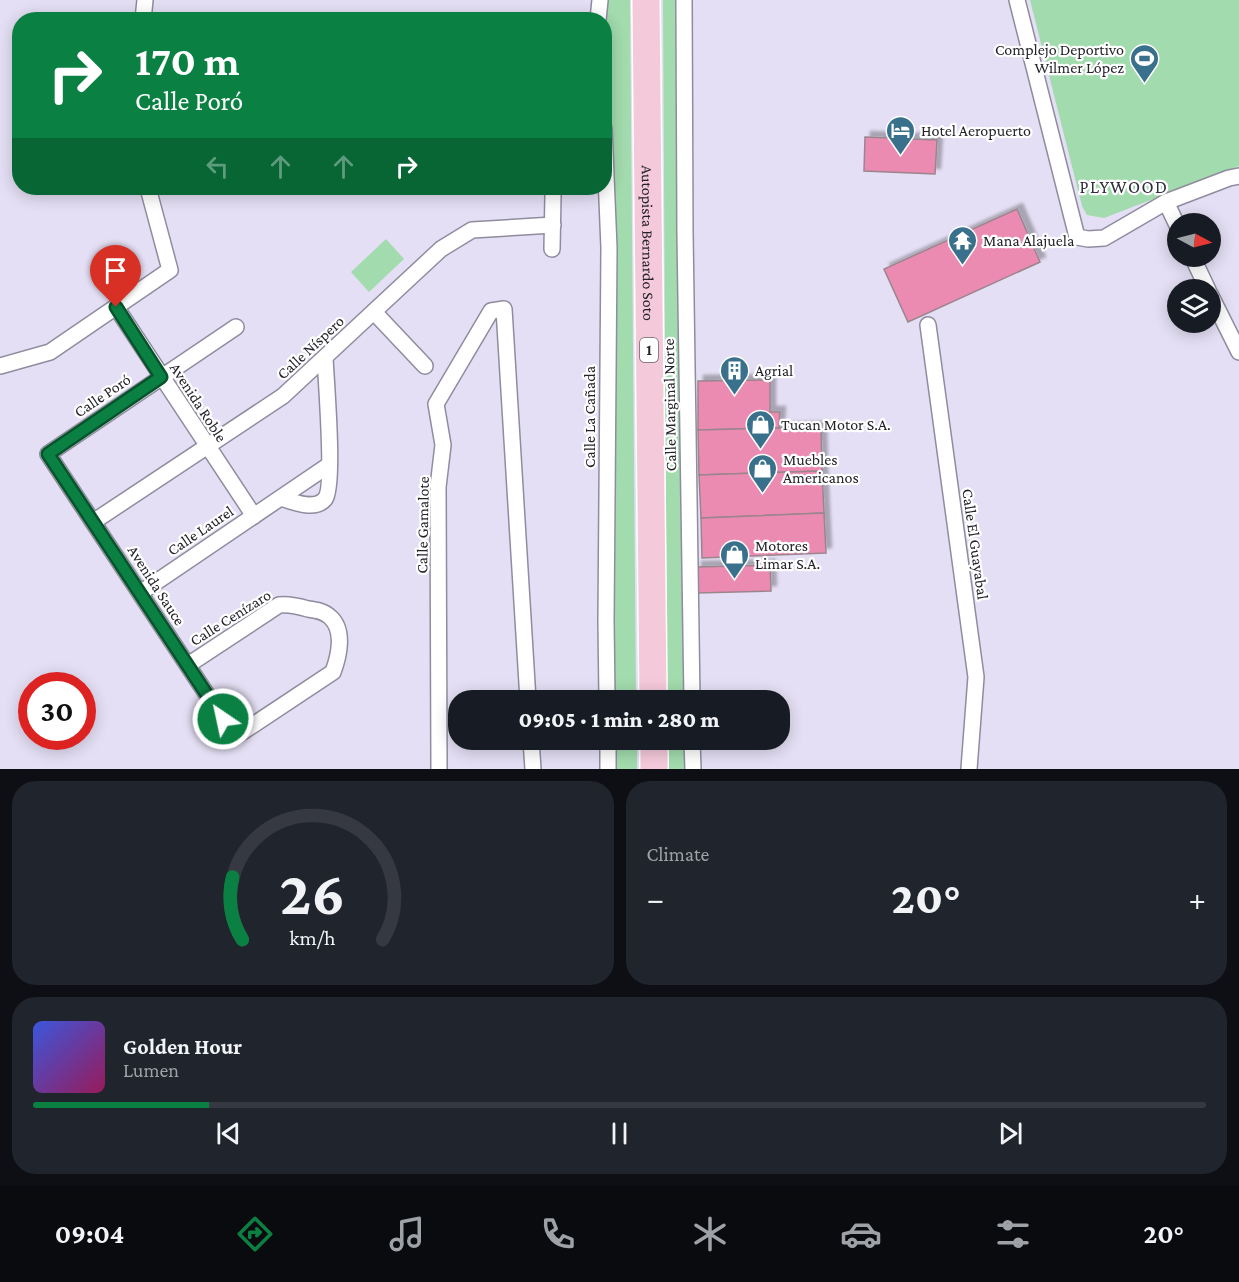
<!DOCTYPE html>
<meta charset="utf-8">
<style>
:root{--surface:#171b24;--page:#20242c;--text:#f1f3f6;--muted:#9ea1a6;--line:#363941;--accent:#0b8043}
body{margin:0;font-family:"Crimson Pro",serif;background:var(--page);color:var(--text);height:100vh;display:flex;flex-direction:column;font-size:22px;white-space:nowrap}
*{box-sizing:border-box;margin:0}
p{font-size:20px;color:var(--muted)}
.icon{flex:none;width:33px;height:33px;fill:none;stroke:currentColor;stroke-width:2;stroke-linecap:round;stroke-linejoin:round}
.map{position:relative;height:769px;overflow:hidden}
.details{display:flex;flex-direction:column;gap:12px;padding:12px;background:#0d0f14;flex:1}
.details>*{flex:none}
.hud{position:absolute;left:12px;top:12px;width:600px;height:183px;border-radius:24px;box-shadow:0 3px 15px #0003;background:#0b8043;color:#fff;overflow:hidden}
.needle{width:39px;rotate:97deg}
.fabs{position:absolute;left:1167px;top:213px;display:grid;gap:12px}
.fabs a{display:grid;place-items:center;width:54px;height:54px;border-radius:50%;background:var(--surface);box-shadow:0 3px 15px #0003;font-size:30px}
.speed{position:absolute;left:18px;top:672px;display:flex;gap:12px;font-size:30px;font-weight:700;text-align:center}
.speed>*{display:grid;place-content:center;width:78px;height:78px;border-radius:50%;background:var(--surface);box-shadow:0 3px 15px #0003;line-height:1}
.speed .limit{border:9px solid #d22;background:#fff;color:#111}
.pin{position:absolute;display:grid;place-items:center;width:51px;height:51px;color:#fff;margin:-62px -26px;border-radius:50% 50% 50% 0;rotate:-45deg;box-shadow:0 0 6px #0007}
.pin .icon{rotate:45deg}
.me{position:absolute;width:66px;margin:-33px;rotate:326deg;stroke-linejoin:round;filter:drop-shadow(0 0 4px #0008)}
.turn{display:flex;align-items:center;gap:21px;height:126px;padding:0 24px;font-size:27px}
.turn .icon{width:78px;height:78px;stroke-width:2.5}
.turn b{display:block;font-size:42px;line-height:51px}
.lanes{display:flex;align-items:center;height:57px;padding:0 24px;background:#0003;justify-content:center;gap:30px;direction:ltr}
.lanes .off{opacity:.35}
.big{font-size:45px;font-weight:800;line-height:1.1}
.details .widget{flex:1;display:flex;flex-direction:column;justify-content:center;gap:9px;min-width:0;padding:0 21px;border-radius:24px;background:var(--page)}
.details .dial{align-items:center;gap:0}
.dial svg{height:156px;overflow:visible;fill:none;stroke:var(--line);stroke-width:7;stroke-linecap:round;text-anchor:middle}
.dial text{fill:var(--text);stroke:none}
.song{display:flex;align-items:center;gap:18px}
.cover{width:72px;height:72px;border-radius:9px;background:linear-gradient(135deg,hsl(230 70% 55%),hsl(330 70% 35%))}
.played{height:6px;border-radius:3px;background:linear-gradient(90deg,var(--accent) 15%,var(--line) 15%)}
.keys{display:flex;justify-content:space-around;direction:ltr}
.heat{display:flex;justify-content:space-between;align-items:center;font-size:33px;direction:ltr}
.details .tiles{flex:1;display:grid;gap:12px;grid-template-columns:1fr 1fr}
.widget:last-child{grid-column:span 2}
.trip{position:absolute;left:448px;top:690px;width:342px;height:60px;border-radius:24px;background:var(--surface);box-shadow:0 3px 15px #0003;font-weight:800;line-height:60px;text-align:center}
.dock{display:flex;height:96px;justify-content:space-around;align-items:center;background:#090b0e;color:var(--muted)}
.dock .icon{width:42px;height:42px}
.dock .current{color:var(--accent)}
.dock b{font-size:27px;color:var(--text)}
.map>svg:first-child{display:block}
.green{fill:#a2dbad}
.building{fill:#ec8bb2;stroke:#9b858d;stroke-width:1.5;filter:url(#shadow)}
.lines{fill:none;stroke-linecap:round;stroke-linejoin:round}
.street-casing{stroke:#908c9f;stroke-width:18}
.highway-casing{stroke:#fff;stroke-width:30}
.street{stroke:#fff;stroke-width:15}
.highway{stroke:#f4c9da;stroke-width:27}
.route-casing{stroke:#07532c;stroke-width:15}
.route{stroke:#0b8043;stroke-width:10}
.labels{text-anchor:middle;stroke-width:4.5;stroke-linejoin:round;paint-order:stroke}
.shield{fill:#fff;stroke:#66656a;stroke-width:1.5}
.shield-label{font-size:15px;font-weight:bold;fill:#25232a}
.poi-label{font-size:16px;fill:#25232a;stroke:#fff;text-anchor:start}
.street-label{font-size:16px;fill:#25232a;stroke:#fff}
.neighbourhood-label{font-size:18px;letter-spacing:1.5px;fill:#322e3e;stroke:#fff}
</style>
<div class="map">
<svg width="1239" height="769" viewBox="0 0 1239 769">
<defs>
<filter id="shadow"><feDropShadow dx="5.5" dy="-5.5" stdDeviation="1.5" flood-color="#0004"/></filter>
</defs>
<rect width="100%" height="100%" fill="#e4dff4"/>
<g class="green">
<path d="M602,0H630L636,700H612L610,136Z"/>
<path d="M663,0H679L685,700H667Z"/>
<path d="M1030,0H1239V166L1104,218L1087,215L1082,206Z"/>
<path d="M386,239L404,259L369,292L351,272Z"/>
<path d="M613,740H637V769H614Z"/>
<rect x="667" y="740" width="18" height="29"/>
</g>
<g class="building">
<path d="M865,137L937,140L935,174L864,171Z"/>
<path d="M1017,209L1040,262L908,322L884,269Z"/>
<path d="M770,380V412H780L779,428L698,430V381Z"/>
<path d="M821,427L822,471L699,475L698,430Z"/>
<path d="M822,471L824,513L701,518L699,475Z"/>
<path d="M824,513L826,553L702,558L701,518Z"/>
<path d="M770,565L771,591L697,593L696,567Z"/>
</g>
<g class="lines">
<defs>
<g id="street">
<path d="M684,0L685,233L692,700"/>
<path d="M1017,0L1077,237L1088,239L1104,238L1166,202L1229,178L1239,176"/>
<path d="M143,20L145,0"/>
<path d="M598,20L600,0"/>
<path d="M604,128L609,248L606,620L607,700"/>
<path d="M1166,202L1178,227"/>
<path d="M552,249L553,195"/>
<path d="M1192,256L1208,290"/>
<path d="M1210,294L1239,352"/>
<path d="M116,307L254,516"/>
<path d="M374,312L425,366"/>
<path d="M928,325L976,677L969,769"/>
<path d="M0,366L50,352L170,270L148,188"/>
<path d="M281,498C293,502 315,511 325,499C335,487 326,380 325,358"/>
<path d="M93,522L283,396L441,249L472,230L553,225"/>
<path d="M140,593L329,465"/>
<path d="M188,665L279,605C289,604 298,606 308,609C316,610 324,611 330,617C345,630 339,656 333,672L235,737L48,454L236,327"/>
<path d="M531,740L533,769"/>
<path d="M608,740V769"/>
<path d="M692,740L693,769"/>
<path d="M439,769L438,487L443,445L436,404L491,311L504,309L528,700"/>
</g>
<g id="highway">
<path id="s1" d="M646,0L653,700"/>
<path d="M654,740V769"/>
</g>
</defs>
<use href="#street" class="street-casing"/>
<use href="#highway" class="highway-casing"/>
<use href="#street" class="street"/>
<use href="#highway" class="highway"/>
</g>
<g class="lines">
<defs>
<path id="route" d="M116,307L161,377L48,454L223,719"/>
</defs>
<use href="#route" class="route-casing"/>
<use href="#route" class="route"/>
</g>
<defs>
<symbol id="stadium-pin" viewBox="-11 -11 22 30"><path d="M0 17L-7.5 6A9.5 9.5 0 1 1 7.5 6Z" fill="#39708b" stroke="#fff"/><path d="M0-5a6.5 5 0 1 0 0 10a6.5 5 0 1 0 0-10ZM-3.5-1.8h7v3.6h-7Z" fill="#fff"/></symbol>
<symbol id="hotel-pin" viewBox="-11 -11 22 30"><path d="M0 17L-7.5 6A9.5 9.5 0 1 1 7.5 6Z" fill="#39708b" stroke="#fff"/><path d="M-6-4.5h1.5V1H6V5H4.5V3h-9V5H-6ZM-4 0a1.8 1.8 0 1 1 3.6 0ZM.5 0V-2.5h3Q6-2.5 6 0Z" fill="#fff"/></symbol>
<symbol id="temple-pin" viewBox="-11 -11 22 30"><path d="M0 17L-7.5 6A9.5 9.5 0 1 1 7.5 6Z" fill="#39708b" stroke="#fff"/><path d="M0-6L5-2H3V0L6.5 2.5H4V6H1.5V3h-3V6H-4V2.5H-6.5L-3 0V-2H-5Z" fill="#fff"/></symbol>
<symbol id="building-pin" viewBox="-11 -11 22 30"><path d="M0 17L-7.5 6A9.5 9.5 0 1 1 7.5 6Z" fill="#39708b" stroke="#fff"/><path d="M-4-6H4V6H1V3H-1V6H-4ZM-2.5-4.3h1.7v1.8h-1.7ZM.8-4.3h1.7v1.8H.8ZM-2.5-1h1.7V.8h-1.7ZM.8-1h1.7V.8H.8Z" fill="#fff"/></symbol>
<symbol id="shop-pin" viewBox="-11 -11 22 30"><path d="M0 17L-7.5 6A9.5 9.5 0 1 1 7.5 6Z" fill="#39708b" stroke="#fff"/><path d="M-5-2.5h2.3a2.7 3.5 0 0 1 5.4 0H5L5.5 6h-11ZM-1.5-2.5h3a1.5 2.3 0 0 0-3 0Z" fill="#fff"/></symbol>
</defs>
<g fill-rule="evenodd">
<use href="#stadium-pin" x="1128" y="42" width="33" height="45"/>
<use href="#hotel-pin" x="884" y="114" width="33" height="45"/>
<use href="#temple-pin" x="946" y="224" width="33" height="45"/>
<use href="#building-pin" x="718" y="354" width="33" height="45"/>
<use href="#shop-pin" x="744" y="408" width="33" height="45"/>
<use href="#shop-pin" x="746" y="452" width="33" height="45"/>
<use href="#shop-pin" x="718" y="538" width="33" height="45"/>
</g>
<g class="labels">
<rect class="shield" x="640" y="338" width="18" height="24" rx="4.5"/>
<g class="shield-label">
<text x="649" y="355">1</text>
</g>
<g class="poi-label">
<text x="1124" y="55" text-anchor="end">Complejo Deportivo<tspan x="1124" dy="18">Wilmer López</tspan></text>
<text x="921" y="136">Hotel Aeropuerto</text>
<text x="983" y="246">Mana Alajuela</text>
<text x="755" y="376">Agrial</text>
<text x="781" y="430">Tucan Motor S.A.</text>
<text x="783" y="465">Muebles<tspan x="783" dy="18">Americanos</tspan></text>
<text x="755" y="551">Motores<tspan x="755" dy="18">Limar S.A.</tspan></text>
</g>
<g class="street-label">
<text dy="6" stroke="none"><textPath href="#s1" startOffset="243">Autopista Bernardo Soto</textPath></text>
<text transform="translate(310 347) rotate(-43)" y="6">Calle Níspero</text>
<text transform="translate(102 395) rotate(-34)" y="6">Calle Poró</text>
<text transform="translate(199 402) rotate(57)" y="6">Avenida Roble</text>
<text transform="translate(669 405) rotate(-91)" y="6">Calle Marginal Norte</text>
<text transform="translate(589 417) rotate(-90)" y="6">Calle La Cañada</text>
<text transform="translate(422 525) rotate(-89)" y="6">Calle Gamalote</text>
<text transform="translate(200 530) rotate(-34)" y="6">Calle Laurel</text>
<text transform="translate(976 544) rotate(82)" y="6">Calle El Guayabal</text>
<text transform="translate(157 585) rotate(57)" y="6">Avenida Sauce</text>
<text transform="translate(230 617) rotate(-32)" y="6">Calle Cenízaro</text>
</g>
<g class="neighbourhood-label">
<text x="1124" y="193">PLYWOOD</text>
</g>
</g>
</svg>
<div class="fabs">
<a><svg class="needle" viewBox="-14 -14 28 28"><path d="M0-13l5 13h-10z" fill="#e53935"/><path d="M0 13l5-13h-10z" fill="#9ea1a6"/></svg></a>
<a><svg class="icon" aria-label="layers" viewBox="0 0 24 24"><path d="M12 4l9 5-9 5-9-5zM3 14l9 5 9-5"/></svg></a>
</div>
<div class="speed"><div class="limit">30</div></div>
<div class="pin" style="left:116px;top:307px;background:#d93025"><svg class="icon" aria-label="arrive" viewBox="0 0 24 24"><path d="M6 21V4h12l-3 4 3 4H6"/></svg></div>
<svg class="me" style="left:223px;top:719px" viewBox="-20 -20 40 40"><circle r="17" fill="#0b8043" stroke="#fff" stroke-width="3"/><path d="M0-11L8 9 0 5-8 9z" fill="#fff"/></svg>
<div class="trip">09:05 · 1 min · 280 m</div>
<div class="hud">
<div class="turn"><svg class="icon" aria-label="right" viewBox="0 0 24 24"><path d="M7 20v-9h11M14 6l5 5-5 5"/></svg><div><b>170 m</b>Calle Poró</div></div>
<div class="lanes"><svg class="icon off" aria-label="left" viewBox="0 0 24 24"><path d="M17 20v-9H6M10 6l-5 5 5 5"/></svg><svg class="icon off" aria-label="ahead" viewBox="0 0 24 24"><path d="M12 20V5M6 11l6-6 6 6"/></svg><svg class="icon off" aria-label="ahead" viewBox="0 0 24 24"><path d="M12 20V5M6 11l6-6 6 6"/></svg><svg class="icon" aria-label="right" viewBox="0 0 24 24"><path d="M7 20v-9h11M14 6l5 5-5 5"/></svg></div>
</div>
</div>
<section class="details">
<div class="tiles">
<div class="widget dial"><svg viewBox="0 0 100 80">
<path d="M14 69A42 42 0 1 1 86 69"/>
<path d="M14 69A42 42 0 0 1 9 37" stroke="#0b8043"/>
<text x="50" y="56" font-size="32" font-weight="700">26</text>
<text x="50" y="72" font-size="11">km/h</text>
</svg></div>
<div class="widget"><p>Climate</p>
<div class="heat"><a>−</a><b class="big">20°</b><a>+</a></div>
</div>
<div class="widget">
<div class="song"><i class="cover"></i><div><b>Golden Hour</b><p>Lumen</p></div></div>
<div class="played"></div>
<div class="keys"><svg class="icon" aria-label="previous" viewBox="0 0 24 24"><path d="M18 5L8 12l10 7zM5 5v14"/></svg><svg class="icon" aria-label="pause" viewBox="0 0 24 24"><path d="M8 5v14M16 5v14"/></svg><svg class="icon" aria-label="next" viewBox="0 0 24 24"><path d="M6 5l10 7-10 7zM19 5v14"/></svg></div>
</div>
</div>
</section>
<nav class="dock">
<b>09:04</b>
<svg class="icon current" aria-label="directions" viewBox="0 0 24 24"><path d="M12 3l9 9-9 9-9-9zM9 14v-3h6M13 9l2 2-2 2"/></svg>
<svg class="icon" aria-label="music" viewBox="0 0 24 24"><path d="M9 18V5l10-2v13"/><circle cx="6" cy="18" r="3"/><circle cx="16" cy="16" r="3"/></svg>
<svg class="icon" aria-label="phone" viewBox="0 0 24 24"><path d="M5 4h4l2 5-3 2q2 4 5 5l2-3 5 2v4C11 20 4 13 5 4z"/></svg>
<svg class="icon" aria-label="climate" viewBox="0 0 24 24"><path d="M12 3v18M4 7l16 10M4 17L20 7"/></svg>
<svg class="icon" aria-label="car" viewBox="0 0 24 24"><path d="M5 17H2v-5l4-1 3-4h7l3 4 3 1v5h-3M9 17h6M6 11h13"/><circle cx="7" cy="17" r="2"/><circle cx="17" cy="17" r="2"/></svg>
<svg class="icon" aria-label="filters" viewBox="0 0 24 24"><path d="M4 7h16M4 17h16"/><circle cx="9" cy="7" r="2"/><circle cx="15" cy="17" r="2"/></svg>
<b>20°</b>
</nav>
